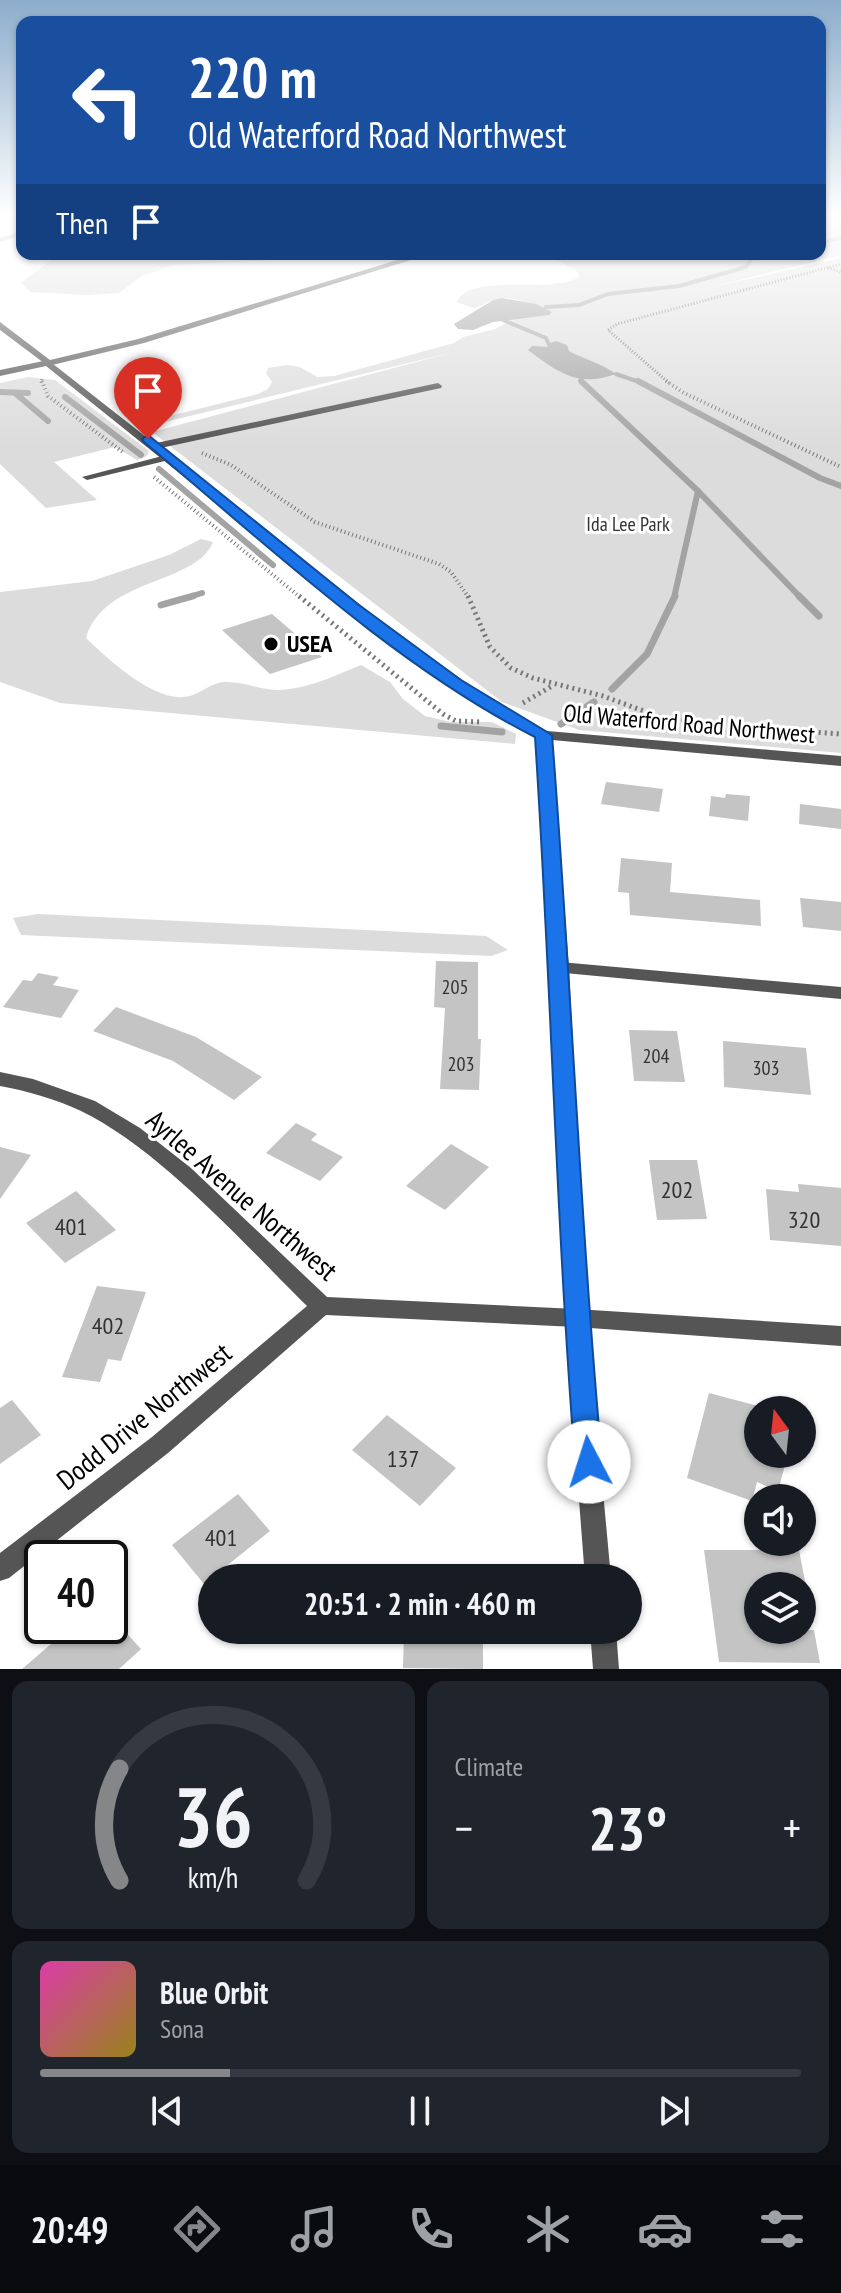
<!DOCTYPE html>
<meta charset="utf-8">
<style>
:root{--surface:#171b24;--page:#20242c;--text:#f1f3f6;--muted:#9ea1a6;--line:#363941;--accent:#858687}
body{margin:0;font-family:"PT Sans Narrow",sans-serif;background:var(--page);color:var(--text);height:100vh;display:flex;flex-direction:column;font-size:30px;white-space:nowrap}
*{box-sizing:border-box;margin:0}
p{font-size:26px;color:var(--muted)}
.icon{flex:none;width:44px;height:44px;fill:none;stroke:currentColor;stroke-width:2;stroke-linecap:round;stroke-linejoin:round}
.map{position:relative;height:1669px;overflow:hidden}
.drawer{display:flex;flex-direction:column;gap:12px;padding:12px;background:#0d0f14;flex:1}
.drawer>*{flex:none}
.banner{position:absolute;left:16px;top:16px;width:810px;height:244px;border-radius:16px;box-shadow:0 2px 6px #0004;background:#1a4fa0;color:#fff;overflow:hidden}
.needle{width:52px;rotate:345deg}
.tools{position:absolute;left:744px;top:1396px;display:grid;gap:16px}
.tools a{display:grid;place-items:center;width:72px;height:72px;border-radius:50%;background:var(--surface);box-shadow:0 2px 6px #0004;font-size:40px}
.speed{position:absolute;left:24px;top:1540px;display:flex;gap:16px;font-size:40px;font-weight:700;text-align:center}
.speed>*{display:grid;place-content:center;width:104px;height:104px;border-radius:50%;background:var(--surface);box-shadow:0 2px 6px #0004;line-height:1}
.speed .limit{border:4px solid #111;border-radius:12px;background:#fff;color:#111}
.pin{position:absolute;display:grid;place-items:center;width:68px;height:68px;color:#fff;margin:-82px -34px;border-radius:50% 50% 50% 0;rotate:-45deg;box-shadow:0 0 8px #0007}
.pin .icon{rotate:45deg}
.me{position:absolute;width:88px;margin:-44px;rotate:355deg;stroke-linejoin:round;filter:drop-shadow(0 0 6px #0008)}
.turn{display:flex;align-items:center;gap:28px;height:168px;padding:0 40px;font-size:36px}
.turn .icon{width:104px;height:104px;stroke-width:2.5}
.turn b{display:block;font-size:56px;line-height:68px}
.then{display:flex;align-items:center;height:76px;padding:0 40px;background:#0003;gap:16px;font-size:30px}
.big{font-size:60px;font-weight:600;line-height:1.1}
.drawer .tile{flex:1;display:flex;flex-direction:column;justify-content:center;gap:12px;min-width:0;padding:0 28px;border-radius:16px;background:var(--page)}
.drawer .dial{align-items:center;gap:0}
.dial svg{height:208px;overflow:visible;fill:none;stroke:var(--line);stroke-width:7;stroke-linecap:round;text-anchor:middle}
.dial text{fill:var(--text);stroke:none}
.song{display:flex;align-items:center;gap:24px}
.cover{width:96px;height:96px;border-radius:12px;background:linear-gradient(135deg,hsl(320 70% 55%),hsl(50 70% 35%))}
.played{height:8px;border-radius:4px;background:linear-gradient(90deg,var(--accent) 25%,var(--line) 25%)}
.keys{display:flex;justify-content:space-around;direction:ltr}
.heat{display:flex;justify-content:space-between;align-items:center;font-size:44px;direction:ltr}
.drawer .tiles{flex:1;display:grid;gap:12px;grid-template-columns:1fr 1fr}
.tile:last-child{grid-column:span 2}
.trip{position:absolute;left:198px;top:1564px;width:444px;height:80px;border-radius:40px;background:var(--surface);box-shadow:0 2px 6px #0004;font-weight:600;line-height:80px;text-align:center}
.menu{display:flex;height:128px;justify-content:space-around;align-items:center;background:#090b0e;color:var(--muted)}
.menu .icon{width:56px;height:56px}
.menu .current{color:var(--accent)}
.menu b{font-size:36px;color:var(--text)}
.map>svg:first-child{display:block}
.green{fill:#dcdcdc}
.water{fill:#a3a3a3}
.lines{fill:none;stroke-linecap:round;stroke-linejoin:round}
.stream-far2{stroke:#a3a3a3;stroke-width:4}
.stream-far1{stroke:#a3a3a3;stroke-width:6}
.stream{stroke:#a3a3a3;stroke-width:7}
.building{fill:#c4c4c4}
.path-far2{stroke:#777;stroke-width:3;stroke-dasharray:1 2;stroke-linecap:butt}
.path-far1{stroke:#777;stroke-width:4;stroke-dasharray:1 3;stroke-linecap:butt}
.path{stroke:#777;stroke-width:5;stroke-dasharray:2 4;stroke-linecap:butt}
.service{fill:#555;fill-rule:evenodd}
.minor{fill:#555;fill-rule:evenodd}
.tertiary{fill:#555;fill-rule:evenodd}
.route{fill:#1a73e8;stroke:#114b97;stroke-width:2}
.poi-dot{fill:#000;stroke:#fff;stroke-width:3}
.labels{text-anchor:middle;stroke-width:6;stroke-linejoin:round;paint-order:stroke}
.far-park-label{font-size:20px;fill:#333;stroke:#fff}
.number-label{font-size:20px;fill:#313131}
.poi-label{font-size:24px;font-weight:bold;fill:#000;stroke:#fff;text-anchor:start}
.street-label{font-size:24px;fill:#000;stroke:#fff}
.near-number-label{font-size:24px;fill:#313131}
.near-street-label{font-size:28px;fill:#000;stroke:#fff}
</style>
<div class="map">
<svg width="841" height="1669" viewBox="0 0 841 1669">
<rect width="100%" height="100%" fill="#fff"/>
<g class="green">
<path d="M820,214H841V255L704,289L841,258V753L579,730L502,702L152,432L454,352L148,426L158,419L258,394L268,389L272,382L266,373L268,368L287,365L300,367L317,377L334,376L454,343L463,337L495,329L515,318L549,315C535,303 510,294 492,300C484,303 482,307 473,308L457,302C469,272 552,295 579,277V273L547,254H820Z"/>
<path d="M59,254H293L291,259L174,265L142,276L119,293L88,295L31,292L21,283Z"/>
<path d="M28,377L55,380L149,451L147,456L137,460L115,447L54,462L97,500L46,508L0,464V383Z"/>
<path d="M201,539L213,542C196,585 104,577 86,638C108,659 156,705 190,696C201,693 211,683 224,682C243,681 260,690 278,690C308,689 334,676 361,665L390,682L403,699L425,716L451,722H492L516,734L515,744L60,703L0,682V592L92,581L169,555Z"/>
<path d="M38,914L486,936L508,950L491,956L21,935L13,918Z"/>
</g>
<g class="water">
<path d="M502,298L536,304L552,312L549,315L493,322L473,330L458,329L454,324L493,300Z"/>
<path d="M556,341L567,345L569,351C584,359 603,364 616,374C577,388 558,372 528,350L532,346L549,347L548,344Z"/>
</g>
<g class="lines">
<g class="stream-far2">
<path d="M0,240L22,233"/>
<path d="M820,242L841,238"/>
<path d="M546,307L579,305L608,294L679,286L746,267L752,258L763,254"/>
<path d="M503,320L546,338L550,347"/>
<path d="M616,374L642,383"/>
</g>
<g class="stream-far1">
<path d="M581,381L698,491L801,598"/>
<path d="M638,381L820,478L841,486"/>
<path d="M0,392L28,393"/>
<path d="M15,393L48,421"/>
<path d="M65,397L141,455"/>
<path d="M159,469L273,565"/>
<path d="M186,598L202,593"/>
<path d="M674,598L698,491"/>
</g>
<g class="stream">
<path d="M799,596L819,616"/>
<path d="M161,605L193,596"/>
<path d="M612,689L647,654L675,596"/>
<path d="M561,724L594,702"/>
<path d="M441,726L502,732"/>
</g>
</g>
<g class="building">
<path d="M272,614L322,657L270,674L222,630Z"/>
<path d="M606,782L663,789L659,812L601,804Z"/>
<path d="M726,794L750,796L748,821L709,816L711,796L725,798Z"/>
<path d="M800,804L841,809V829L799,824Z"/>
<path d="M621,858L672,863L670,892L760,900L761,926L630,915L629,893L618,892Z"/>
<path d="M800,898L841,902V931L803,927Z"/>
<path d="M436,961L478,962V1039H481L479,1090L440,1089L445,1008L434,1007Z"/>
<path d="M38,973L59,977L53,985L79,990L61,1018L3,1007L23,980L32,981Z"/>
<path d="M116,1007L196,1037L262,1077L234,1100L173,1061L93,1031Z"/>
<path d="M629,1030L677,1031L685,1082L634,1081Z"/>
<path d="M723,1041L806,1048L811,1095L724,1087Z"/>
<path d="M296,1123L317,1134L311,1140L343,1157L320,1181L266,1153Z"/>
<path d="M451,1144L489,1167L445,1210L406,1186Z"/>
<path d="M0,1147L31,1155L0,1199Z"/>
<path d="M649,1160H697L707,1219L657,1220Z"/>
<path d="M798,1184L841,1188V1246L770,1240L766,1189L799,1192Z"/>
<path d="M76,1191L116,1230L65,1263L26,1223Z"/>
<path d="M97,1286L146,1292L121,1361L108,1359L100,1382L62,1377Z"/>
<path d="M709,1393L758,1406V1454H788L778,1491L757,1482L752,1501L687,1478Z"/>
<path d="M12,1400L41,1435L0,1464V1408Z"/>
<path d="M387,1415L456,1468L420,1506L352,1450Z"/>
<path d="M238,1494L270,1531L204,1584L172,1545Z"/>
<path d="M704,1550H799L806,1586H758V1630H814L820,1663L719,1662Z"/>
<path d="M72,1626H120L141,1649L119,1669H22Z"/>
<path d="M404,1630H483V1669L403,1668Z"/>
</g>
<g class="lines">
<g class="path-far2">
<path d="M828,268L841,272"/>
<path d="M41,383L42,379"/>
<path d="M669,383L608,330L617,324L841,264"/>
</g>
<g class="path-far1">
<path d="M42,381L48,396L124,453"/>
<path d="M666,381L684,393L841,467"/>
<path d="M202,453L231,465L315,522L439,564L451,572L469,598"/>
<path d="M154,477L301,598"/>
</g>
<g class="path">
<path d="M299,596L443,714L456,721L481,722"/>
<path d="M468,596L490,647L511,668L533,678L603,696L660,717L727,726L841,734"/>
<path d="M523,703L552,686"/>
</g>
<g class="service">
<path d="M438,383L442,386L441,388L156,449L151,446L156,443Z"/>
<path d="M170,454L175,457L173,459L87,480L82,477Z"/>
</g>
<g class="minor">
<path d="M417,254H430L144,343L48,366L0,330V322L50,360L138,339Z"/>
<path d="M560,962L841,987V999L554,972L551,968L554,964Z"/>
<path d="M0,1072L33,1079L95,1101L140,1128L191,1168L327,1297L576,1309L841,1326V1346L576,1327L326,1315L168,1453L9,1578L0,1581V1553L152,1437L307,1306C243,1243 161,1150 81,1111C56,1099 27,1091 0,1086Z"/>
</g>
<g class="tertiary">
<path d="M48,360L396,633L489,699L547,731L841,756V766L552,740L569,968L587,1318L611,1578H585L565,1318L551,968L537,737L479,705L386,639L46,366L0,376V370Z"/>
<path d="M590,1630H616L619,1669H593Z"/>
</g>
</g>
<linearGradient id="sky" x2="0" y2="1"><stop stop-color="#8cadcc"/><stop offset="0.48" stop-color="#fff"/><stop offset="1" stop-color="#fff" stop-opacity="0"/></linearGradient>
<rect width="841" height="447" fill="url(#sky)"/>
<path class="route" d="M148,435L359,605L461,680L552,735C571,977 580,1220 602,1462L598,1471L589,1475L579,1471L575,1462C556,1221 551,979 535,737C396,667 264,542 144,442L142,439Z"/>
<circle class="poi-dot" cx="271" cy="644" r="8"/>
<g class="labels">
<g class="far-park-label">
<text x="628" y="531">Ida Lee Park</text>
</g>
<g class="number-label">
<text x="455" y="994">205</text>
<text x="656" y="1063">204</text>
<text x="461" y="1071">203</text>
<text x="766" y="1075">303</text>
</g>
<g class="poi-label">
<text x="287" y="652">USEA</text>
</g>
<g class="street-label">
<text transform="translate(689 724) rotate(5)" y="8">Old Waterford Road Northwest</text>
</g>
<g class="near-number-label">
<text x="677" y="1198">202</text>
<text x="804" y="1228">320</text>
<text x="71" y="1235">401</text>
<text x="108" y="1334">402</text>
<text x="403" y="1467">137</text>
<text x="221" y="1546">401</text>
</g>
<g class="near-street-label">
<text transform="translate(242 1195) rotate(41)" y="10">Ayrlee Avenue Northwest</text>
<text transform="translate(144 1416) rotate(-39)" y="10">Dodd Drive Northwest</text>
</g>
</g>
</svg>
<div class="tools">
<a><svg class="needle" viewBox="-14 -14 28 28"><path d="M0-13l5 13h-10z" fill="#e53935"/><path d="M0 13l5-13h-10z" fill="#9ea1a6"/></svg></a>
<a><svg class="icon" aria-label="sound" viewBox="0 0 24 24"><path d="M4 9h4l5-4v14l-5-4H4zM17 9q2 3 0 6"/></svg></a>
<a><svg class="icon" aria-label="layers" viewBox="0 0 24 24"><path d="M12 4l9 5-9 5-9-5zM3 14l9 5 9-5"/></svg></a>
</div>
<div class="speed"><div class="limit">40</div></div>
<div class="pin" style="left:148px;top:439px;background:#d93025"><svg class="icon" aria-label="arrive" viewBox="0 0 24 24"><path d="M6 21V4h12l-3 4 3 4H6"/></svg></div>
<svg class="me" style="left:589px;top:1462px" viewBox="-20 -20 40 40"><circle r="19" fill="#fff"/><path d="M0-13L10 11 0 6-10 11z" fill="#1a73e8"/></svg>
<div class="trip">20:51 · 2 min · 460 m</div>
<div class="banner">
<div class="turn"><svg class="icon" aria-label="left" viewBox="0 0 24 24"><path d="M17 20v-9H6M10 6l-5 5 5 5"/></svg><div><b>220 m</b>Old Waterford Road Northwest</div></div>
<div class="then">Then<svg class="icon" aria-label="arrive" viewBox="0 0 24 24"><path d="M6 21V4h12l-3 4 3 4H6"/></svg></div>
</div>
</div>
<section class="drawer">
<div class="tiles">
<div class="tile dial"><svg viewBox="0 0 100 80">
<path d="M14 69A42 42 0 1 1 86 69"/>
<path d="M14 69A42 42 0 0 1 14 26" stroke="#858687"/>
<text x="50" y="56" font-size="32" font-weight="700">36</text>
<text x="50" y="72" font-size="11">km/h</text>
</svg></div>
<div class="tile"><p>Climate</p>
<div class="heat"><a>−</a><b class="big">23°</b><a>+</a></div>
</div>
<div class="tile">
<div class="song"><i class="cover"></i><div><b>Blue Orbit</b><p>Sona</p></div></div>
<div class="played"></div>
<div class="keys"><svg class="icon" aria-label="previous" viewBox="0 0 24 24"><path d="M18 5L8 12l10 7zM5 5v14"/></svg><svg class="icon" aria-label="pause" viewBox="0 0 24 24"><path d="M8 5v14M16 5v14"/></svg><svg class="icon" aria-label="next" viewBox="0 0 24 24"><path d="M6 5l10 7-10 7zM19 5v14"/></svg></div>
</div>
</div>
</section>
<nav class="menu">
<b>20:49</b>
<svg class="icon current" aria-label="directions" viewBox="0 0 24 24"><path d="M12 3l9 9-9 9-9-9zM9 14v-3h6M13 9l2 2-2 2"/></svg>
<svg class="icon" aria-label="music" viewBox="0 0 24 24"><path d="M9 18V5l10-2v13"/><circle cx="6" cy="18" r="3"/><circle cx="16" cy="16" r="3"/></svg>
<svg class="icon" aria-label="phone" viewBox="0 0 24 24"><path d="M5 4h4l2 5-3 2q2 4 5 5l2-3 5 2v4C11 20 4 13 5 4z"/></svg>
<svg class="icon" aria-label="climate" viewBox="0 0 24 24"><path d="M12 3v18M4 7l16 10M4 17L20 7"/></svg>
<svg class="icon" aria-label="car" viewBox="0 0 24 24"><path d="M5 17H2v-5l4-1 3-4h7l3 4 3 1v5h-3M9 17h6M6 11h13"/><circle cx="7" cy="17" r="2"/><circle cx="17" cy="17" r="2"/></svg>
<svg class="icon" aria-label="filters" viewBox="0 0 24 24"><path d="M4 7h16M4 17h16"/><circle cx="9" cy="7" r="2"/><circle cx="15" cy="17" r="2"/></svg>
</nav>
